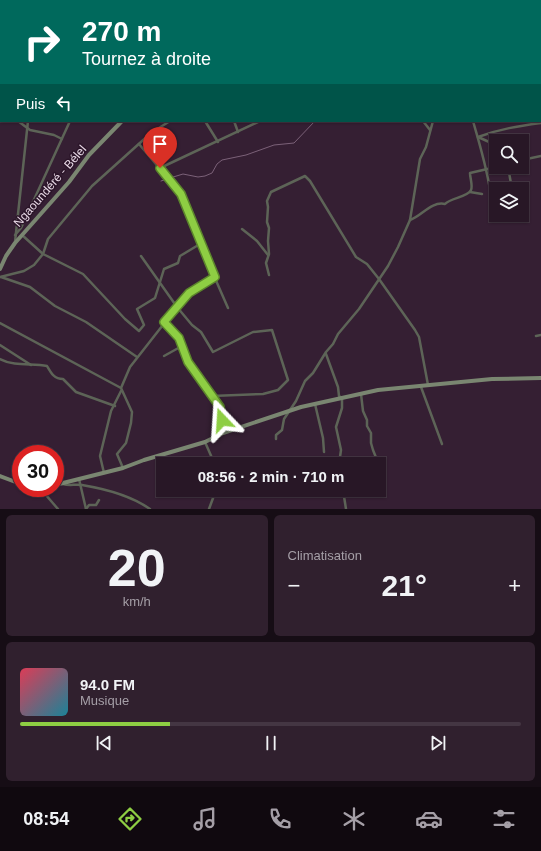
<!DOCTYPE html>
<html lang="fr">
<meta charset="utf-8">
<style>
:root{--surface:#281726;--page:#30202e;--text:#f1f3f6;--muted:#a59fa7;--line:#443643;--accent:#8ece43}
body{margin:0;font-family:Helvetica,sans-serif;background:var(--page);color:var(--text);height:100vh;display:flex;flex-direction:column;font-size:15px;white-space:nowrap}
*{box-sizing:border-box;margin:0}
p{font-size:13px;color:var(--muted)}
.icon{flex:none;width:22px;height:22px;fill:none;stroke:currentColor;stroke-width:2;stroke-linecap:round;stroke-linejoin:round}
.map{position:relative;height:509px;overflow:hidden}
.side{display:flex;flex-direction:column;gap:6px;padding:6px;background:#160d15;flex:1}
.side>*{flex:none}
.guide{position:absolute;left:0px;top:0px;width:541px;height:122px;box-shadow:0 1px 3px #0004,0 0 0 1px var(--line);background:#00695c;color:#fff;overflow:hidden}
.tools{position:absolute;left:489px;top:134px;display:grid;gap:8px}
.tools a{display:grid;place-items:center;width:40px;height:40px;border-radius:0px;background:var(--surface);box-shadow:0 1px 3px #0004,0 0 0 1px var(--line);font-size:20px}
.speed{position:absolute;left:12px;top:445px;display:flex;gap:8px;font-size:20px;font-weight:700;text-align:center}
.speed>*{display:grid;place-content:center;width:52px;height:52px;border-radius:50%;background:var(--surface);box-shadow:0 1px 3px #0004,0 0 0 1px var(--line);line-height:1}
.speed .limit{border:6px solid #d22;background:#fff;color:#111}
.pin{position:absolute;display:grid;place-items:center;width:34px;height:34px;color:#fff;margin:-41px -17px;border-radius:50% 50% 50% 0;rotate:-45deg;box-shadow:0 0 4px #0007}
.pin .icon{rotate:45deg}
.me{position:absolute;width:44px;margin:-22px;rotate:340deg;stroke-linejoin:round;filter:drop-shadow(0 0 3px #0008)}
.turn{display:flex;align-items:center;gap:14px;height:84px;padding:0 16px;font-size:18px}
.turn .icon{width:52px;height:52px;stroke-width:2.5}
.turn b{display:block;font-size:28px;line-height:34px}
.then{display:flex;align-items:center;height:38px;padding:0 16px;background:#0003;gap:8px;font-size:15px}
.big{font-size:30px;font-weight:800;line-height:1.1}
.side .widget{flex:1;display:flex;flex-direction:column;justify-content:center;gap:6px;min-width:0;padding:0 14px;border-radius:6px;background:var(--page)}
.side .dial{align-items:center;gap:0}
.dial b{font-size:52px;line-height:1}
.song{display:flex;align-items:center;gap:12px}
.cover{width:48px;height:48px;border-radius:6px;background:linear-gradient(135deg,hsl(350 70% 55%),hsl(190 70% 35%))}
.played{height:4px;border-radius:2px;background:linear-gradient(90deg,var(--accent) 30%,var(--line) 30%)}
.keys{display:flex;justify-content:space-around;direction:ltr}
.heat{display:flex;justify-content:space-between;align-items:center;font-size:22px;direction:ltr}
.side .tiles{flex:1;display:grid;gap:6px;grid-template-columns:1fr 1fr}
.widget:last-child{grid-column:span 2}
.trip{position:absolute;left:156px;top:457px;width:230px;height:40px;border-radius:0px;background:var(--surface);box-shadow:0 1px 3px #0004,0 0 0 1px var(--line);font-weight:800;line-height:40px;text-align:center}
.tab-bar{display:flex;height:64px;justify-content:space-around;align-items:center;background:#10090f;color:var(--muted)}
.tab-bar .icon{width:28px;height:28px}
.tab-bar .active{color:var(--accent)}
.tab-bar b{font-size:18px;color:var(--text)}
.map>svg:first-child{display:block}
.lines{fill:none;stroke-linecap:round;stroke-linejoin:round}
.stream{stroke:#7b6178;stroke-width:1}
.street{stroke:#5d6457;stroke-width:2.5}
.secondary{stroke:#7a8671;stroke-width:4}
.route-casing{stroke:#5c862c;stroke-width:10}
.route{stroke:#8ece43;stroke-width:7}
.labels{text-anchor:middle;stroke-width:3;stroke-linejoin:round;paint-order:stroke}
.street-label{font-size:12px;fill:#e9dae7;stroke:#2b1529}
</style>
<div class="map">
<svg width="541" height="509" viewBox="0 0 541 509">
<rect width="100%" height="100%" fill="#351f33"/>
<g class="lines">
<g class="stream">
<path d="M540,13H541"/>
<path d="M170,178L183,174L198,177L205,176L212,173L217,164L222,160L246,155L274,145L294,143L315,121"/>
<path d="M161,181L167,179"/>
</g>
<g class="street">
<path d="M46,0L50,1"/>
<path d="M232,0L233,1"/>
<path d="M265,0L266,1"/>
<path d="M297,0L299,1"/>
<path d="M344,0V1"/>
<path d="M368,0L369,1"/>
<path d="M42,1V0"/>
<path d="M123,1L124,0"/>
<path d="M320,1L321,0"/>
<path d="M360,1L361,0"/>
<path d="M0,119H1"/>
<path d="M18,121L30,130L54,135L62,139"/>
<path d="M205,121L218,142"/>
<path d="M234,121L238,132"/>
<path d="M423,121L430,130"/>
<path d="M473,121C480,146 488,171 491,197H496"/>
<path d="M139,144L181,194L200,244"/>
<path d="M496,145L478,137C499,129 519,126 541,123"/>
<path d="M522,160L541,156"/>
<path d="M508,167L512,189"/>
<path d="M160,168L260,121"/>
<path d="M470,192L482,194"/>
<path d="M491,197L496,205"/>
<path d="M503,215L505,217"/>
<path d="M410,220C422,216 431,201 445,204C450,198 468,197 471,190C473,186 470,178 470,173L496,167"/>
<path d="M242,229L257,241L268,255"/>
<path d="M15,235L21,228L70,121"/>
<path d="M22,235L43,254L83,274L125,319L139,331L144,325L137,309L155,298L164,269L178,263L180,256L200,244L228,308"/>
<path d="M15,242L28,121"/>
<path d="M141,256L177,307L192,325L201,332L213,352L253,332L272,330L288,380L278,390L263,394L212,396"/>
<path d="M269,275L266,263L269,254L268,241L269,228L267,222L268,207L267,201L271,192L305,176L310,181L356,257L367,264L379,279L415,330L419,337L428,385"/>
<path d="M0,277L24,271L34,265L43,254L48,239L92,186L151,133L170,121"/>
<path d="M1,277L30,287L55,306L86,322L137,357"/>
<path d="M164,322L179,338L182,346"/>
<path d="M0,323L121,388"/>
<path d="M536,336L541,335"/>
<path d="M0,345L31,365"/>
<path d="M326,354L338,387L339,396L342,398V408L336,427L341,450L339,464"/>
<path d="M164,356L182,346L188,361L220,407L223,432"/>
<path d="M0,359C15,367 32,363 47,366C51,373 54,379 63,379L76,392L115,406"/>
<path d="M421,387L442,444"/>
<path d="M361,394L363,411L367,420V426L371,433V443L373,450L377,460L384,465"/>
<path d="M315,404L323,438L324,452"/>
<path d="M276,439V435L282,430L284,419L296,401L305,381L313,373L326,352L333,344L338,334L359,309L388,266L398,247L410,220L420,159L426,147L433,121"/>
<path d="M205,442L212,458L217,464"/>
<path d="M123,468L117,454L126,443L131,423L132,412L121,388L130,367L177,307L189,293L215,277"/>
<path d="M104,473L100,456L111,411L121,391"/>
<path d="M79,479L86,509"/>
<path d="M63,484C69,486 75,484 82,485C106,489 130,495 150,509"/>
<path d="M44,488L45,494L58,509"/>
<path d="M343,490L346,509"/>
<path d="M86,509L89,505H96L99,500"/>
<path d="M209,509L216,490"/>
</g>
<g class="secondary">
<path d="M457,0V1"/>
<path d="M219,1L220,0"/>
<path d="M540,109L541,110"/>
<path d="M0,269L6,256L15,243L69,182L89,155L122,121"/>
<path d="M0,476L21,484"/>
<path d="M55,485L123,468L144,460L205,442L223,433L301,407L378,390L492,379L541,378"/>
</g>
</g>
<g class="lines">
<defs>
<path id="route" d="M160,168L181,194L215,277L189,293L164,322L179,338L188,362L220,407L222,420"/>
</defs>
<use href="#route" class="route-casing"/>
<use href="#route" class="route"/>
</g>
<g class="labels">
<g class="street-label">
<text transform="translate(50 186) rotate(-49)" y="4">Ngaoundéré - Bélel</text>
</g>
</g>
</svg>
<div class="tools">
<a><svg class="icon" aria-label="search" viewBox="0 0 24 24"><circle cx="10" cy="10" r="6"/><path d="M15 15l6 6"/></svg></a>
<a><svg class="icon" aria-label="layers" viewBox="0 0 24 24"><path d="M12 4l9 5-9 5-9-5zM3 14l9 5 9-5"/></svg></a>
</div>
<div class="speed"><div class="limit">30</div></div>
<div class="pin" style="left:160px;top:168px;background:#d93025"><svg class="icon" aria-label="arrive" viewBox="0 0 24 24"><path d="M6 21V4h12l-3 4 3 4H6"/></svg></div>
<svg class="me" style="left:222px;top:420px" viewBox="-20 -20 40 40"><path d="M0-17L14 15 0 8-14 15z" fill="#8ece43" stroke="#fff" stroke-width="4"/></svg>
<div class="trip">08:56 · 2 min · 710 m</div>
<div class="guide">
<div class="turn"><svg class="icon" aria-label="right" viewBox="0 0 24 24"><path d="M7 20v-9h11M14 6l5 5-5 5"/></svg><div><b>270 m</b>Tournez à droite</div></div>
<div class="then">Puis<svg class="icon" aria-label="left" viewBox="0 0 24 24"><path d="M17 20v-9H6M10 6l-5 5 5 5"/></svg></div>
</div>
</div>
<section class="side">
<div class="tiles">
<div class="widget dial"><b>20</b><p>km/h</p></div>
<div class="widget"><p>Climatisation</p>
<div class="heat"><a>−</a><b class="big">21°</b><a>+</a></div>
</div>
<div class="widget">
<div class="song"><i class="cover"></i><div><b>94.0 FM</b><p>Musique</p></div></div>
<div class="played"></div>
<div class="keys"><svg class="icon" aria-label="previous" viewBox="0 0 24 24"><path d="M18 5L8 12l10 7zM5 5v14"/></svg><svg class="icon" aria-label="pause" viewBox="0 0 24 24"><path d="M8 5v14M16 5v14"/></svg><svg class="icon" aria-label="next" viewBox="0 0 24 24"><path d="M6 5l10 7-10 7zM19 5v14"/></svg></div>
</div>
</div>
</section>
<nav class="tab-bar">
<b>08:54</b>
<svg class="icon active" aria-label="directions" viewBox="0 0 24 24"><path d="M12 3l9 9-9 9-9-9zM9 14v-3h6M13 9l2 2-2 2"/></svg>
<svg class="icon" aria-label="music" viewBox="0 0 24 24"><path d="M9 18V5l10-2v13"/><circle cx="6" cy="18" r="3"/><circle cx="16" cy="16" r="3"/></svg>
<svg class="icon" aria-label="phone" viewBox="0 0 24 24"><path d="M5 4h4l2 5-3 2q2 4 5 5l2-3 5 2v4C11 20 4 13 5 4z"/></svg>
<svg class="icon" aria-label="climate" viewBox="0 0 24 24"><path d="M12 3v18M4 7l16 10M4 17L20 7"/></svg>
<svg class="icon" aria-label="car" viewBox="0 0 24 24"><path d="M5 17H2v-5l4-1 3-4h7l3 4 3 1v5h-3M9 17h6M6 11h13"/><circle cx="7" cy="17" r="2"/><circle cx="17" cy="17" r="2"/></svg>
<svg class="icon" aria-label="filters" viewBox="0 0 24 24"><path d="M4 7h16M4 17h16"/><circle cx="9" cy="7" r="2"/><circle cx="15" cy="17" r="2"/></svg>
</nav>
